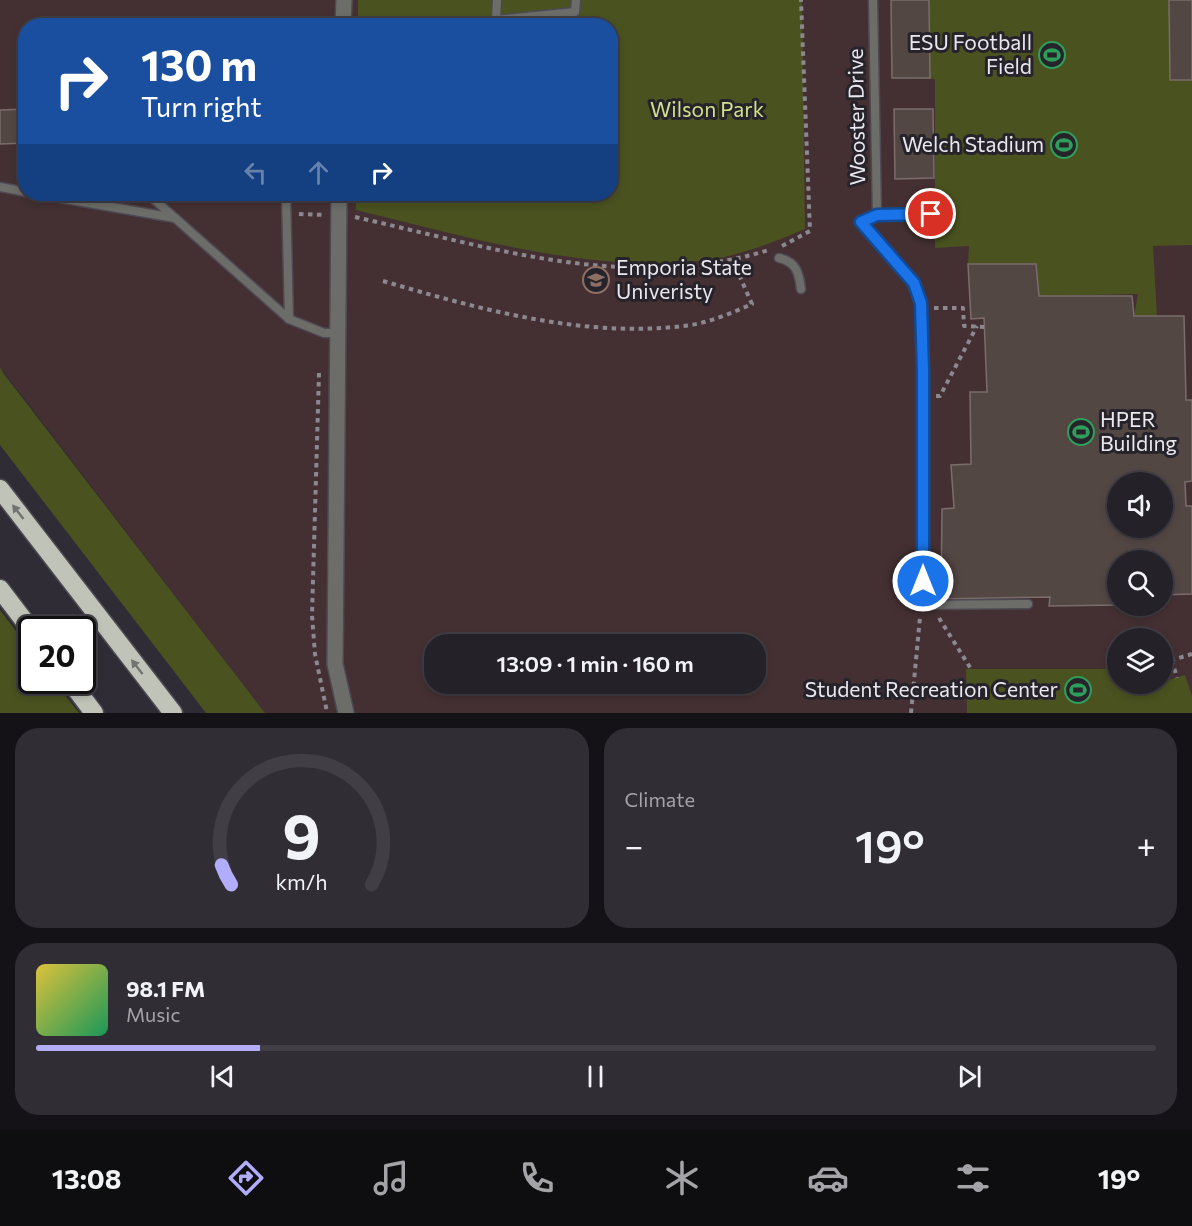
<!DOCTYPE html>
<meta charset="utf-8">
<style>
:root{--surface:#242128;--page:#302e34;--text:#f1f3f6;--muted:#a3a3a8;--line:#413e45;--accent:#b2adfa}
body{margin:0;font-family:Commissioner,sans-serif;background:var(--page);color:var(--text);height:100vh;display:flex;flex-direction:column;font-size:22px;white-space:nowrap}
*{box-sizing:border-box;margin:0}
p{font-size:20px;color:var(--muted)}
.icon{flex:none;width:33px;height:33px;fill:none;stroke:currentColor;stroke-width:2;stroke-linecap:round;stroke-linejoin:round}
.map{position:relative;height:713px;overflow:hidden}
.details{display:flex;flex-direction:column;gap:15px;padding:15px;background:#141216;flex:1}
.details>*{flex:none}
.top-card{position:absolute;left:18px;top:18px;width:600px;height:183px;border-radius:24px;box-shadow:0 3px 9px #0003,0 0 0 2px var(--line);background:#1a4fa0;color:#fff;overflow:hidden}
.tools{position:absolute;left:1107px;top:472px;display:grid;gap:12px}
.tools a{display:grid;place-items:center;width:66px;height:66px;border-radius:50%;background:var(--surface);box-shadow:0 3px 9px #0003,0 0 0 2px var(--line);font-size:30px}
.speed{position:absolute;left:18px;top:616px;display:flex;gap:12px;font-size:30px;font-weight:700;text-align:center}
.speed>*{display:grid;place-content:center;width:78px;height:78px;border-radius:50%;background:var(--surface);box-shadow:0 3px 9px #0003,0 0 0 2px var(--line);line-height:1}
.speed .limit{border:3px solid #111;border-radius:9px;background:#fff;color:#111}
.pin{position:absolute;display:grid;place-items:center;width:51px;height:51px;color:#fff;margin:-26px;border:3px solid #fff;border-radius:50%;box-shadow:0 2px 6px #0007}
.me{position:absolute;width:66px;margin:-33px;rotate:0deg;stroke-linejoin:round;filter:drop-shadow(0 0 4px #0008)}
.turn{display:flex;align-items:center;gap:21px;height:126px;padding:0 24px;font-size:27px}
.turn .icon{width:78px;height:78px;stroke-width:2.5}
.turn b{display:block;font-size:42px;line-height:51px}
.lanes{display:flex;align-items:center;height:57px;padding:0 24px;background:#0003;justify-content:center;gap:30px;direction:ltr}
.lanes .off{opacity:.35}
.big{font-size:45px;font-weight:600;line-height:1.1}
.details .tile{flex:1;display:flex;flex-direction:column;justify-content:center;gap:9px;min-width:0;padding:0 21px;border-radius:24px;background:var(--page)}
.details .dial{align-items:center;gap:0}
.dial svg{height:156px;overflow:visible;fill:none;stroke:var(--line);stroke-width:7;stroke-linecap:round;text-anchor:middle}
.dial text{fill:var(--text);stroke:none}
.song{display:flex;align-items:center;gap:18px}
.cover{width:72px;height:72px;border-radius:9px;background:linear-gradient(135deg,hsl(50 70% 55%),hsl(150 70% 35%))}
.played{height:6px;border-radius:3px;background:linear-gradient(90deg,var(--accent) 20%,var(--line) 20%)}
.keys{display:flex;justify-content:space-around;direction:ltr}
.heat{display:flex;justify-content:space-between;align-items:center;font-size:33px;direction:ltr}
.details .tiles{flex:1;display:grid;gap:15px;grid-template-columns:1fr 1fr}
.tile:last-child{grid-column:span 2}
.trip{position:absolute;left:424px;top:634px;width:342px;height:60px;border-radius:24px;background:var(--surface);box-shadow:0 3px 9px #0003,0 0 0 2px var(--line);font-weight:600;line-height:60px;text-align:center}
.menu{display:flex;height:96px;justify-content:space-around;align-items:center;background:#0e0d10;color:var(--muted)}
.menu .icon{width:42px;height:42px}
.menu .selected{color:var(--accent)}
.menu b{font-size:27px;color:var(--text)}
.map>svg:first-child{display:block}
.education{fill:#443032;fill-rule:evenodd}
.green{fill:#4a5220}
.building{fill:#534744;stroke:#7a6d6b;stroke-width:1.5;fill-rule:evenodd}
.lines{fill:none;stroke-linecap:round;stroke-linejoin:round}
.service-casing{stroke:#4e4a53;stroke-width:11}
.minor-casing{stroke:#4e4a53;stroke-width:18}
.motorway-casing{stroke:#4e4a53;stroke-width:21}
.path{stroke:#8b8890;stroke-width:4;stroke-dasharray:4.5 4.5;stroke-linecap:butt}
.service{stroke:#6c6d68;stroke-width:8}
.minor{stroke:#6c6d68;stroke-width:15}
.motorway{stroke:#c0c3b7;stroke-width:18}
.oneway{fill:#737371}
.route-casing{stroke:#114b97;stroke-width:15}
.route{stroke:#1a73e8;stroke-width:10}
.labels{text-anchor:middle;stroke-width:6;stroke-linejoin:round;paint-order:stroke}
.poi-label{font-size:21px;fill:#eae8ee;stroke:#26232b;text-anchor:end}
.park-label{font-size:21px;fill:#d0e18a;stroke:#26232b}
.street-label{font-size:21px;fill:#eae8ee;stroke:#26232b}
</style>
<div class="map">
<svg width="1192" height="713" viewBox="0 0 1192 713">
<rect width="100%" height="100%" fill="#302c35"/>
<path class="education" d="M0,0H1192V713H265L0,367ZM26,26H610V194H26ZM1118,483H1162V528H1118ZM1118,561H1162V606H1118ZM1118,639H1162V684H1118ZM435,645H756V684H435Z"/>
<g class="green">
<path d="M358,0H802L805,229C777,241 749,252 719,258C605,278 467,237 356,210V194H610V26L358,25Z"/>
<path d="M891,0H1192V245L1153,246L1157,316H1134L1138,294L1039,296L1036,264H968L969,246L935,248V79L892,78Z"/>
<path d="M0,367L4,374L265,713H206L0,445Z"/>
<path d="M0,610L31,651L32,681H54L79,713H0Z"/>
<path d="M966,669H1117L1118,684H1162L1163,670L1168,680L1185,675L1192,696V713H967Z"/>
</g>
<g class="building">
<path d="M891,0H929L930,78H892Z"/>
<path d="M1169,0H1192V80H1170Z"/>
<path d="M26,109V143L0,144V110Z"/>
<path d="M894,109H933L934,178L895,179Z"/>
<path d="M968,264H1036L1039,296H1132L1134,316H1184L1186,400H1192V481L1185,482L1186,506H1192V594L1162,595V561H1118V605L1049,606L1050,597L941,599L942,509L954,508L951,465L971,464L970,392H987L984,318L971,319ZM1118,483H1162V528H1118Z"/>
</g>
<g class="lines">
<defs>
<g id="service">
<path d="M497,0L496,20L575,12L576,0"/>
<path d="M873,0L877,215L861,222L914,283L921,303L924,395L923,605L1028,604"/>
<path d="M0,187L26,192"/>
<path d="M37,194L175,218"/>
<path d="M148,194L289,319L324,333H340"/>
<path d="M286,194L289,319"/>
<path d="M877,215L931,214"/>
<path d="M779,258C796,262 799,272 801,289"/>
</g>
<g id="minor">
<path d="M343,26L344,0"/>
<path d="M339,194L335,664L346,713"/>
</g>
<g id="motorway">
<path d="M0,489L173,713"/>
<path d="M0,589L32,631"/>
<path d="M70,681L94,713"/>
</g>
</defs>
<use href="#service" class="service-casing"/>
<use href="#minor" class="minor-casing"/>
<use href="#motorway" class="motorway-casing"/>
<g class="path">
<path d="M234,194H254"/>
<path d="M299,214L325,215"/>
<path d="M355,217C494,248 628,293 769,250"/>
<path d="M782,246L810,231L801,0"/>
<path d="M383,281C478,309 584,338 683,326C706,324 732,313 752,304L740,277"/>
<path d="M934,308H963L964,326L984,327"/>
<path d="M319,373L312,615L315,654L327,712"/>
<path d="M936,396H940L977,326"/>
<path d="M939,618L971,669"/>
<path d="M1172,660L1177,678"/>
<path d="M1162,663L1192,654"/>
<path d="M911,713L920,617"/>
</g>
<use href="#service" class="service"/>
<use href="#minor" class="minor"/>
<use href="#motorway" class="motorway"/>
</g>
<defs><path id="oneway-solid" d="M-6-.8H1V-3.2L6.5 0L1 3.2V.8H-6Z" transform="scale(1.5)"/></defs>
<g class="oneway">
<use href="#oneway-solid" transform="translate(18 512) rotate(-128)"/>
<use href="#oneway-solid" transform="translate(137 667) rotate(-128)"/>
</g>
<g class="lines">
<defs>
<path id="route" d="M923,581V371L921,303L914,283L861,222L877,215L931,214"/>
</defs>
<use href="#route" class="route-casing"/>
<use href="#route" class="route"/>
</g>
<defs>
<symbol id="stadium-ring" viewBox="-11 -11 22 22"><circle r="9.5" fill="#26232b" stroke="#2e9e5b" stroke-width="1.5"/><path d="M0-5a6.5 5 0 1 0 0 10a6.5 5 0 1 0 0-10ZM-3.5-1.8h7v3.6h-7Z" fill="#2e9e5b"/></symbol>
<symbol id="university-ring" viewBox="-11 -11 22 22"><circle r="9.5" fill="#26232b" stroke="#8d6e63" stroke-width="1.5"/><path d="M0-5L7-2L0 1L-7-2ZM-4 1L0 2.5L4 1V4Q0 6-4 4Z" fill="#8d6e63"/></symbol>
</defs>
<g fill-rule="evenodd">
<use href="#stadium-ring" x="1037" y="40" width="30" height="30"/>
<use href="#stadium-ring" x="1049" y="130" width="30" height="30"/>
<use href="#university-ring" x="581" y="265" width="30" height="30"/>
<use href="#stadium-ring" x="1066" y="417" width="30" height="30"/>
<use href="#stadium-ring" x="1063" y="675" width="30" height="30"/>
</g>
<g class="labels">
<g class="poi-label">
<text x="1032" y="50">ESU Football<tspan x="1032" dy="24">Field</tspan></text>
<text x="1044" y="152">Welch Stadium</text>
<text x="616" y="275" text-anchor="start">Emporia State<tspan x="616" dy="24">Univeristy</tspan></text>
<text x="1100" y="427" text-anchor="start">HPER<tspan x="1100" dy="24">Building</tspan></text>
<text x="1058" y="697">Student Recreation Center</text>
</g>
<g class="park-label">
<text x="707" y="117">Wilson Park</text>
</g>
<g class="street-label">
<text transform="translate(857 117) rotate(-91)" y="7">Wooster Drive</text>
</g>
</g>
</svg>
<div class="tools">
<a><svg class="icon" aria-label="sound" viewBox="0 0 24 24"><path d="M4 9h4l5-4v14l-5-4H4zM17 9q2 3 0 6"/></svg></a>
<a><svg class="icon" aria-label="search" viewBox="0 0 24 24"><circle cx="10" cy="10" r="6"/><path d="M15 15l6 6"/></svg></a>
<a><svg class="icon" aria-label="layers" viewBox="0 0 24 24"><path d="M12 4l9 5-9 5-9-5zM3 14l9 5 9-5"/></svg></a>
</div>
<div class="speed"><div class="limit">20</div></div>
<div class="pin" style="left:931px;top:214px;background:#d93025"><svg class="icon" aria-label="arrive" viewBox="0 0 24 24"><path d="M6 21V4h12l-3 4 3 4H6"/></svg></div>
<svg class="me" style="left:923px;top:581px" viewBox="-20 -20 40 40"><circle r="17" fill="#1a73e8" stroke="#fff" stroke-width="3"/><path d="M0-11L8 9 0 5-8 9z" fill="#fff"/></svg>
<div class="trip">13:09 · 1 min · 160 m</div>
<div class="top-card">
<div class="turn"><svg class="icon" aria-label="right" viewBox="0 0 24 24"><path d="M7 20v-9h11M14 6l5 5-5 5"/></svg><div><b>130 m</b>Turn right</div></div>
<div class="lanes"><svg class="icon off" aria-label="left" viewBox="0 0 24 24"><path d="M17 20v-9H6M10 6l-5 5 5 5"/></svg><svg class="icon off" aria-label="ahead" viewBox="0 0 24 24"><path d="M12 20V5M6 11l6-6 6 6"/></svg><svg class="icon" aria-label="right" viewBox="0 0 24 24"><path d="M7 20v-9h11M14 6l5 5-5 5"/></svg></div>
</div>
</div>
<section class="details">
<div class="tiles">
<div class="tile dial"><svg viewBox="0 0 100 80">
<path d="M14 69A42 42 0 1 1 86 69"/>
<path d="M14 69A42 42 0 0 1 9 59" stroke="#b2adfa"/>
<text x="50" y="56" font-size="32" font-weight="700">9</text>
<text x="50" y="72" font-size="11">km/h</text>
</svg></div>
<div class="tile"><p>Climate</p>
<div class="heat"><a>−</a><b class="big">19°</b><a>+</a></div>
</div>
<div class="tile">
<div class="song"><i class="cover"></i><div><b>98.1 FM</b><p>Music</p></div></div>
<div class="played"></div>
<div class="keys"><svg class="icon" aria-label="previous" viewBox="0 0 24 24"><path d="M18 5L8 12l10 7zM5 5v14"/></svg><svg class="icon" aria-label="pause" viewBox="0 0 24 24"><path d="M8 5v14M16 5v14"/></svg><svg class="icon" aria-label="next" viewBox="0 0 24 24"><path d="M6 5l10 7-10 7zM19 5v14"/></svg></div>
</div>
</div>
</section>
<nav class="menu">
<b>13:08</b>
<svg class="icon selected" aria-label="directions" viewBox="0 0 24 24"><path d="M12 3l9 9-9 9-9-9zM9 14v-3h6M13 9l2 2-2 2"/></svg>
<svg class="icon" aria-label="music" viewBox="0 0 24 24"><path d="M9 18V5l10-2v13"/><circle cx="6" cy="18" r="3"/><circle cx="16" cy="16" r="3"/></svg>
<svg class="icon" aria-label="phone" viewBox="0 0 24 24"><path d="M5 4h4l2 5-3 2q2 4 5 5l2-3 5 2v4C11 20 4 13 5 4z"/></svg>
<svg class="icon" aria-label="climate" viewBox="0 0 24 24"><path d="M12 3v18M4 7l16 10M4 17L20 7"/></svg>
<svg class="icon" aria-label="car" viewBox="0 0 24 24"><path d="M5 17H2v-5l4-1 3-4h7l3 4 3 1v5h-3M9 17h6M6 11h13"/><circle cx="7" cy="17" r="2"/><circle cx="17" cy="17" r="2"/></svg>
<svg class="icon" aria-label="filters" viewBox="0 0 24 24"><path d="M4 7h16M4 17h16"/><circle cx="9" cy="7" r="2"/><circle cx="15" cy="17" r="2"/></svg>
<b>19°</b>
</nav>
